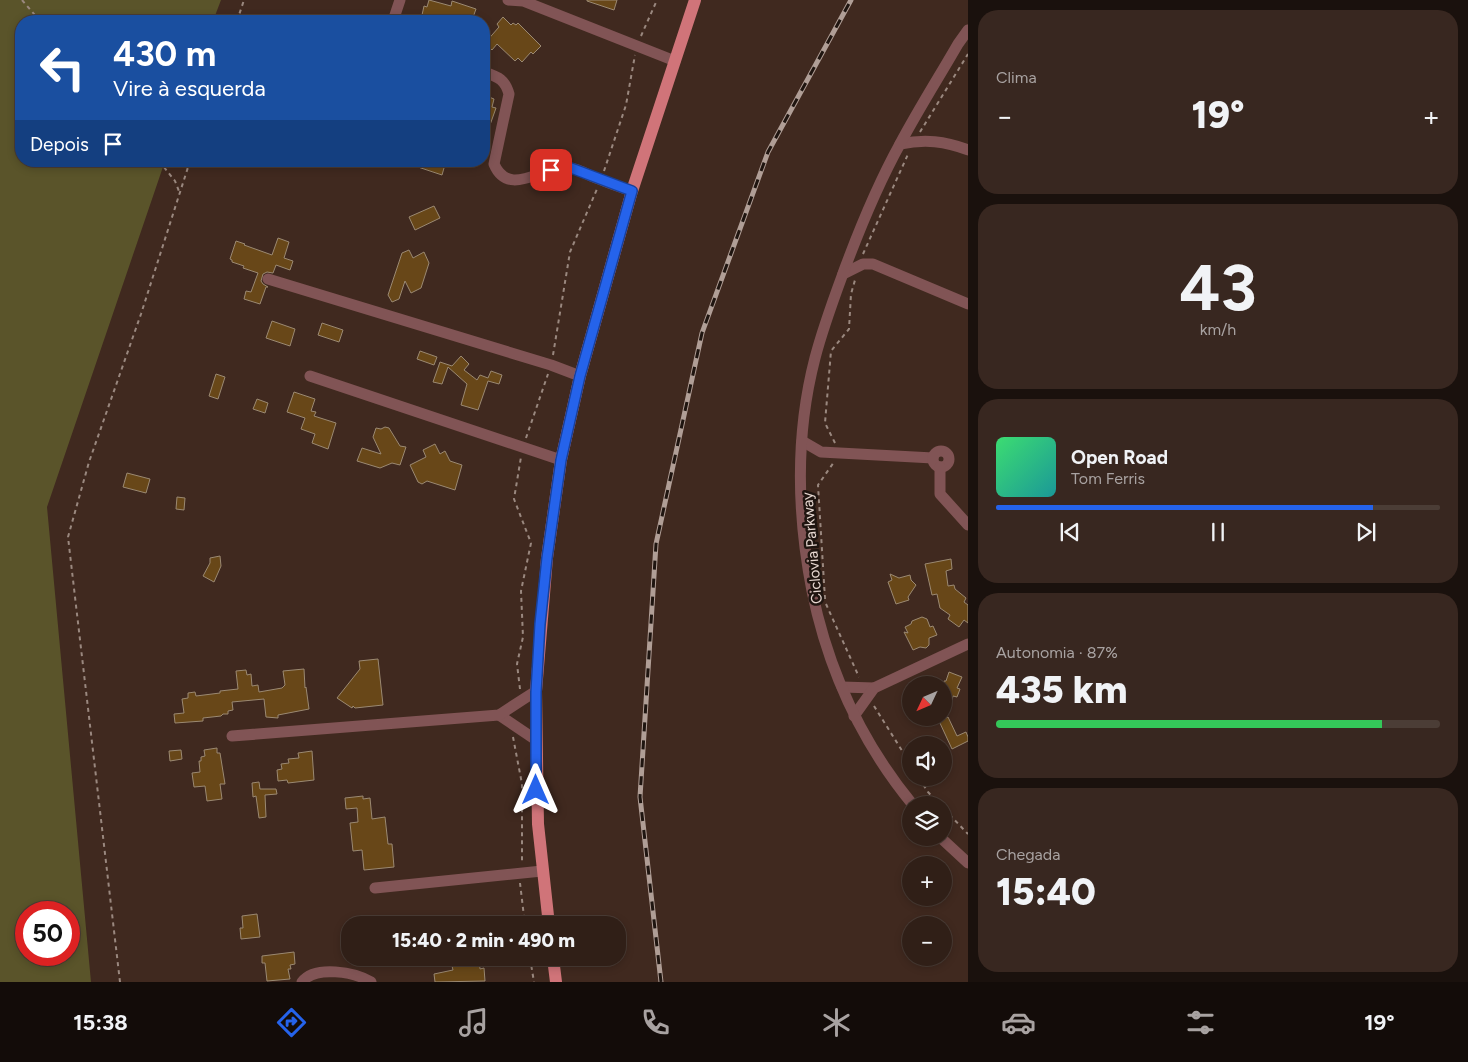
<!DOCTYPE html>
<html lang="pt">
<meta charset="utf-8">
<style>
:root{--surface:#301f17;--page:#382720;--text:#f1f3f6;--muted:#a8a2a1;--line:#4b3d36;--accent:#2563eb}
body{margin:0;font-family:Figtree,sans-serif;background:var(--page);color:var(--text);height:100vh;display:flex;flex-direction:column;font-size:19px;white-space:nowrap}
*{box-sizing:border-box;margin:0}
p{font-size:16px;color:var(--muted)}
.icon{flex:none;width:28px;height:28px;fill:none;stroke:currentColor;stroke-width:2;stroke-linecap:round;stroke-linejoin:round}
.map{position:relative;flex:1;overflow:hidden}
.sheet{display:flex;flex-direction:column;gap:10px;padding:10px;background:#1a110d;width:500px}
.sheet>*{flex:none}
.top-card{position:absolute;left:15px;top:15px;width:475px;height:152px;border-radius:20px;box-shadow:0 2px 8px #0003,0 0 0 1px var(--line);background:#1a4fa0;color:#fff;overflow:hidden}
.needle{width:32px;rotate:226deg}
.buttons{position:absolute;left:902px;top:676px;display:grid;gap:10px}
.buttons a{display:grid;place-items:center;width:50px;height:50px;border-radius:50%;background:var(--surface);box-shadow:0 2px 8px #0003,0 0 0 1px var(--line);font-size:25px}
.speed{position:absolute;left:15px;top:901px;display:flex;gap:10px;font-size:25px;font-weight:700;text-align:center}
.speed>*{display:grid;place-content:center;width:65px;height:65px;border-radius:50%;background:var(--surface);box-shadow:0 2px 8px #0003,0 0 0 1px var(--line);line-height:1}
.speed .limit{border:8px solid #d22;background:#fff;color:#111}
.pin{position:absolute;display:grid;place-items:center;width:42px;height:42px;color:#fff;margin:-21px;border-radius:10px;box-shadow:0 2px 8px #0006}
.me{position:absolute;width:55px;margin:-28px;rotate:0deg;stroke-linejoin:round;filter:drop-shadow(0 0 4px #0008)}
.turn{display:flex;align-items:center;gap:18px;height:105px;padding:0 15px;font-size:22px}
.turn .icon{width:65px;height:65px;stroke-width:2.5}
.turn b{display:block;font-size:35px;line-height:42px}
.then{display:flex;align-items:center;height:48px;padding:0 15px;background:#0003;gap:10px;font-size:19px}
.big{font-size:38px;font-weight:800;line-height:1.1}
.sheet .card{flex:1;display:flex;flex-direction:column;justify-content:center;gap:8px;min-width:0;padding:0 18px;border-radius:20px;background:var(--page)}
.sheet .dial{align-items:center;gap:0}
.dial b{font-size:65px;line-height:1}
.song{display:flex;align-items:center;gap:15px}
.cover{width:60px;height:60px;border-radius:8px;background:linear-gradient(135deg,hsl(140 70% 55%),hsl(180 70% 35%))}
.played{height:5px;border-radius:2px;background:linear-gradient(90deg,var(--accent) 85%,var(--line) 85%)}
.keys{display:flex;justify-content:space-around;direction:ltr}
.heat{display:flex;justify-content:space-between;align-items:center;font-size:28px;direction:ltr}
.charge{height:8px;border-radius:4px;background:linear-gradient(90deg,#34c759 87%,var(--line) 0)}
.trip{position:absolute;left:341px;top:916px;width:285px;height:50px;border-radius:20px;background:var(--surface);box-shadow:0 2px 8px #0003,0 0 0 1px var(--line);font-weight:800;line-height:50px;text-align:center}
.tab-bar{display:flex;height:80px;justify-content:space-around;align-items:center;background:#130c09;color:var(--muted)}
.tab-bar .icon{width:35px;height:35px}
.tab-bar .on{color:var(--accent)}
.tab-bar b{font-size:22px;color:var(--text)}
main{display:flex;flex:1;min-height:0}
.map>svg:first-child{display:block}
.green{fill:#5a542a;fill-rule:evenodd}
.building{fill:#684718;stroke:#9b8972}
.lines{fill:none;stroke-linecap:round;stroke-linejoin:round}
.path{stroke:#9a887f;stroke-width:2;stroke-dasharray:4 4;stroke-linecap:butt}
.minor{stroke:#815455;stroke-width:11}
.major{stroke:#d07479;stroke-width:12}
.rail-casing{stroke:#b09e96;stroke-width:5}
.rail{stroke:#1f1510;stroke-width:3;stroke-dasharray:9;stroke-linecap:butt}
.route-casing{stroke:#184099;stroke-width:12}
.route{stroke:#2563eb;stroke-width:9}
.labels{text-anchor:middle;stroke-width:5;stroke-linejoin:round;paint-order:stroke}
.street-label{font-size:15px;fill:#e6d7d0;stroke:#1f1510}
</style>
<main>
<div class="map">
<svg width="968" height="982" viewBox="0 0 968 982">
<rect width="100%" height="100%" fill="#40291f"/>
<path class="green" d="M0,0H221L213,21H21V161H165L47,507L91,982H0ZM26,912H69V955H26Z"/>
<g class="building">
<path d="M429,0L451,6L452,1L476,9L472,20L469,19L468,21H430L423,19L424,16L422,15L424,6L427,7Z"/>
<path d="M587,0H617L614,10L587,1Z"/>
<path d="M503,17L511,25L513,23L516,25L518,23L541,46L533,54L531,52L522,62L518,58L515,61L497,44L492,50L485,43L499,27L497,24Z"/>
<path d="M484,95L494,99L492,107L496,108L485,139H484Z"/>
<path d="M406,161H446L442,175L406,163Z"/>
<path d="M434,206L440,218L415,230L409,217Z"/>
<path d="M278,238L289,242L284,258L293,261L290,270L276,265L273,273L267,272L263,274L261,281L263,284L268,287H266L260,304L244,299L246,291L251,292L258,273L243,268L244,266L232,262V260L230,259L236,241L245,244L244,245L272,255Z"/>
<path d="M409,250L413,258L424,252L429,263L421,288L411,293L405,281L399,299L392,302L388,295L402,253Z"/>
<path d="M272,321L295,329L290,346L266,338Z"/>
<path d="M322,323L343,330L339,342L318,335Z"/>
<path d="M420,351L437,357L434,365L417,359Z"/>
<path d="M461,356L469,364L464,370L477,380L480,375L488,378L491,371L502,375L499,384L488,381L478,410L461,405L467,384L448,367L442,384L433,382L440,362L452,366Z"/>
<path d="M216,374L225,377L218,399L209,396Z"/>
<path d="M294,392L315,399L311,411L316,412L314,416L336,423L328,449L312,443L315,434L301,429L305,418L287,412Z"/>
<path d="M257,399L268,403L265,413L253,409Z"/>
<path d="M385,427L389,428L400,446L406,447L400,465L392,463L380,468L357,461L362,448L381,454L373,437L376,428L381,429Z"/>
<path d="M435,444L440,454L445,451L450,461L462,465L455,490L427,481L422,484L418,482L410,465L426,457L423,450Z"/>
<path d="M127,473L150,479L146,493L123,487Z"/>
<path d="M177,497L185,498L184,510L176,509Z"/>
<path d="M220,556L221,566L214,582L203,576L210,563V558Z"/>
<path d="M951,559L952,569L946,571L948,586L954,585L955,589L966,598L964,602L968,605V623L964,620L959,627L948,619L950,615L940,608L937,594L932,595L925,564Z"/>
<path d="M890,574L899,578L910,575L911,580L916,585L908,597L909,600L896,604L888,582L892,580Z"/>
<path d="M922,617L927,619L930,627L933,626L937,635L929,638V645L926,648L920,647L913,650L904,632L908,633L905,627L911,624L912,621Z"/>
<path d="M378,659L383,705L355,708L353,706L352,708L337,698L360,669L359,661Z"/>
<path d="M304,669L305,688L306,687L309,709L278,715V718L266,717L264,699L232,702L233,710L228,711V714H223L221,716L203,718V721L175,723L174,714L184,713L182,699L188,698V693L195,692L196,696L220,693V691L238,689L236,671L246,670L247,675L251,674L252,686L258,685L259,692L282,688L285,685L283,671Z"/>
<path d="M949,672L962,677L957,688L960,689L957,697L953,696L952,700L944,704V681H946Z"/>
<path d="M948,717L957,736L966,732L968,737V741L952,749L939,721Z"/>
<path d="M217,748V753H220L225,784H220L222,799L207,801L205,786L194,787L192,773L200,772L199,761H201V757L205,756L204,750Z"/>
<path d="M181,750L182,759L170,761L169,751Z"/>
<path d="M312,751L314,780L288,783L287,780L278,781L277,770L282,769L281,764L289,763L288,759L299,758L298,753Z"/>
<path d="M259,782L260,789H276L277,794L265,795L266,817L259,818L256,796L253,797L252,783Z"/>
<path d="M363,796V799L370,798L372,819L385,817L388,844H392L394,867L364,870L362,850L353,851L350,823L358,822L357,808L346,809L345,798Z"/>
<path d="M257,914L260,937L241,939L240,928H243L242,916Z"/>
<path d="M395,917L396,925H367V920Z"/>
<path d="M294,952L295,964L290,965L291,969H288L290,979L267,981L265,963H262V956Z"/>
<path d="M456,958H479L480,969L484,968L485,981L435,982L434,974L453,970L452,966H457Z"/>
</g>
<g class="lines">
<g class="path">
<path d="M22,0L40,21"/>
<path d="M237,21L244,0"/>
<path d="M641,36L657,0"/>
<path d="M920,132L968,54"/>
<path d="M159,161L175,181L180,194"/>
<path d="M604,171L626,105L635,55"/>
<path d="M863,254L909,152"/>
<path d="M553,355L570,252L597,189"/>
<path d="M526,438L548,374"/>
<path d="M835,443L825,423L831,351L849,329L851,294L855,280"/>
<path d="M825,599L818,485L834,462"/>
<path d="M826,604L859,677"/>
<path d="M520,689L517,664L523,637L521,591L531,543L514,499L521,457"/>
<path d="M874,706L911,765"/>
<path d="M513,737L522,784V863"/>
<path d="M919,778L928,792L940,805"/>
<path d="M944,809L968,834"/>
<path d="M520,883L525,925"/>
<path d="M530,958L534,982"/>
<path d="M120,982L68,537L89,462L141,314L190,161"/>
</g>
<g class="minor">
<path d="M508,0L523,1L675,61"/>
<path d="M393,21L400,0"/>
<path d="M484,72C498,77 505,79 509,94L494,164C509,199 543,165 570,168C579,169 590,176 599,179C610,184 621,187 632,191"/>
<path d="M900,144C925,139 945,141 968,150"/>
<path d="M843,274L863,264H873L968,304"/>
<path d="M268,279L551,365L580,376"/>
<path d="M310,376L561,460"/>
<path d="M802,441L821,452L933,458"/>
<circle cx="941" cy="459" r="8"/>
<path d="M940,467V494L968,525"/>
<path d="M842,687L874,688"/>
<path d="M499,715L536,740"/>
<path d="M854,716L874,688L968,644"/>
<path d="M232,736L499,715L536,691"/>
<path d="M913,805C862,743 828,669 812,591C797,514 795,435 815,358C823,327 834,298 845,268C861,225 878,184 900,144C918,110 939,77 958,44L968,30"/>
<path d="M941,838L968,863"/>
<path d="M375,888L542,871"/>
<path d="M302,982C315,965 355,972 371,982"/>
</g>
<g class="major">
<path d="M549,925L538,824L536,691L547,558L561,460L580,376L632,191L695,0"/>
<path d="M553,958L556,982"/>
</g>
<defs>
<path id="rail" d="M661,982L640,797L656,544L702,333L768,152L851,0"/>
</defs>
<use href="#rail" class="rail-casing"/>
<use href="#rail" class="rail"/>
</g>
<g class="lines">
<defs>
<path id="route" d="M536,790V692L540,624L547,558L561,460L580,376L632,191L571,168L551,170"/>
</defs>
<use href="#route" class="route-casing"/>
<use href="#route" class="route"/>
</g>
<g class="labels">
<g class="street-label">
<text transform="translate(812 548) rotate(-95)" y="5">Ciclovia Parkway</text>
</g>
</g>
</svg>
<div class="buttons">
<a><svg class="needle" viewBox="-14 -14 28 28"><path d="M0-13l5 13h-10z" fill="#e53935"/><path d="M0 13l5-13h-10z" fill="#a8a2a1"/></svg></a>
<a><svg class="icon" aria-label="sound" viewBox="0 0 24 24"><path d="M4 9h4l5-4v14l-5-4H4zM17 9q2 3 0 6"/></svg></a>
<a><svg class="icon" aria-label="layers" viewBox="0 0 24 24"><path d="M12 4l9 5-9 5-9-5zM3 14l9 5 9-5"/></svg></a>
<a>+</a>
<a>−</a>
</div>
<div class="speed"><div class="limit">50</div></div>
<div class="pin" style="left:551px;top:170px;background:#d93025"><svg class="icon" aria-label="arrive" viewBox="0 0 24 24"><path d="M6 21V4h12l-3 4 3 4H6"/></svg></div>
<svg class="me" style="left:536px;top:790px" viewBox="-20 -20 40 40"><path d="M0-17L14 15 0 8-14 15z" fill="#2563eb" stroke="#fff" stroke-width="4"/></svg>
<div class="trip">15:40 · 2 min · 490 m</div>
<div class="top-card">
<div class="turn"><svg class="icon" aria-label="left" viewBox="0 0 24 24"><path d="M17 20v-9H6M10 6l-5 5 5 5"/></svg><div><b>430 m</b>Vire à esquerda</div></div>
<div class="then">Depois<svg class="icon" aria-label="arrive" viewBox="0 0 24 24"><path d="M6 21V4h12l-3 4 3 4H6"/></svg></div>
</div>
</div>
<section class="sheet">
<div class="card"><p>Clima</p>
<div class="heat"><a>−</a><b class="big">19°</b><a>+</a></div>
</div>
<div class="card dial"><b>43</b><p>km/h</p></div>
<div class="card">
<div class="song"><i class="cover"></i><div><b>Open Road</b><p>Tom Ferris</p></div></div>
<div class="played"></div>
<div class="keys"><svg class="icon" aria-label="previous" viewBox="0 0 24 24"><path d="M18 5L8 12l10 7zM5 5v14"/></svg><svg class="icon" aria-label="pause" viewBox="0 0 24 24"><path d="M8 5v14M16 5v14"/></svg><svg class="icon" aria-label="next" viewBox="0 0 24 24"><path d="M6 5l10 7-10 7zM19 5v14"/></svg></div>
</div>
<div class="card"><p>Autonomia · 87%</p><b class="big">435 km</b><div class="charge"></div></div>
<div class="card"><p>Chegada</p><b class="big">15:40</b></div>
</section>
</main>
<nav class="tab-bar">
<b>15:38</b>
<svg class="icon on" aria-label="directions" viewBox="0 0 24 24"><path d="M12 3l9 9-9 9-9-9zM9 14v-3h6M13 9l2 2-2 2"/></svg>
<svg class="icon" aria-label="music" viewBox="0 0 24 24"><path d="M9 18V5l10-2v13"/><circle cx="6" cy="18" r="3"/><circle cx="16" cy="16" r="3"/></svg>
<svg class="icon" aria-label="phone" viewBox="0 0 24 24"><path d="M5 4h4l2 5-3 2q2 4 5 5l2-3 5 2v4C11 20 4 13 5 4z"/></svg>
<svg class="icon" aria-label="climate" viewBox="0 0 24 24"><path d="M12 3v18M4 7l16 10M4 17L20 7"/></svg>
<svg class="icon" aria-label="car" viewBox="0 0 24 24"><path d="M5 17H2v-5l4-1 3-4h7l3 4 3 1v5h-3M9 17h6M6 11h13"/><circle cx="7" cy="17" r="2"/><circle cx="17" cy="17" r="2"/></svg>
<svg class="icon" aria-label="filters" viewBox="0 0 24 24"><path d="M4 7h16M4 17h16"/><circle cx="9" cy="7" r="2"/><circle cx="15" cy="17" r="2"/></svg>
<b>19°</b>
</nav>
